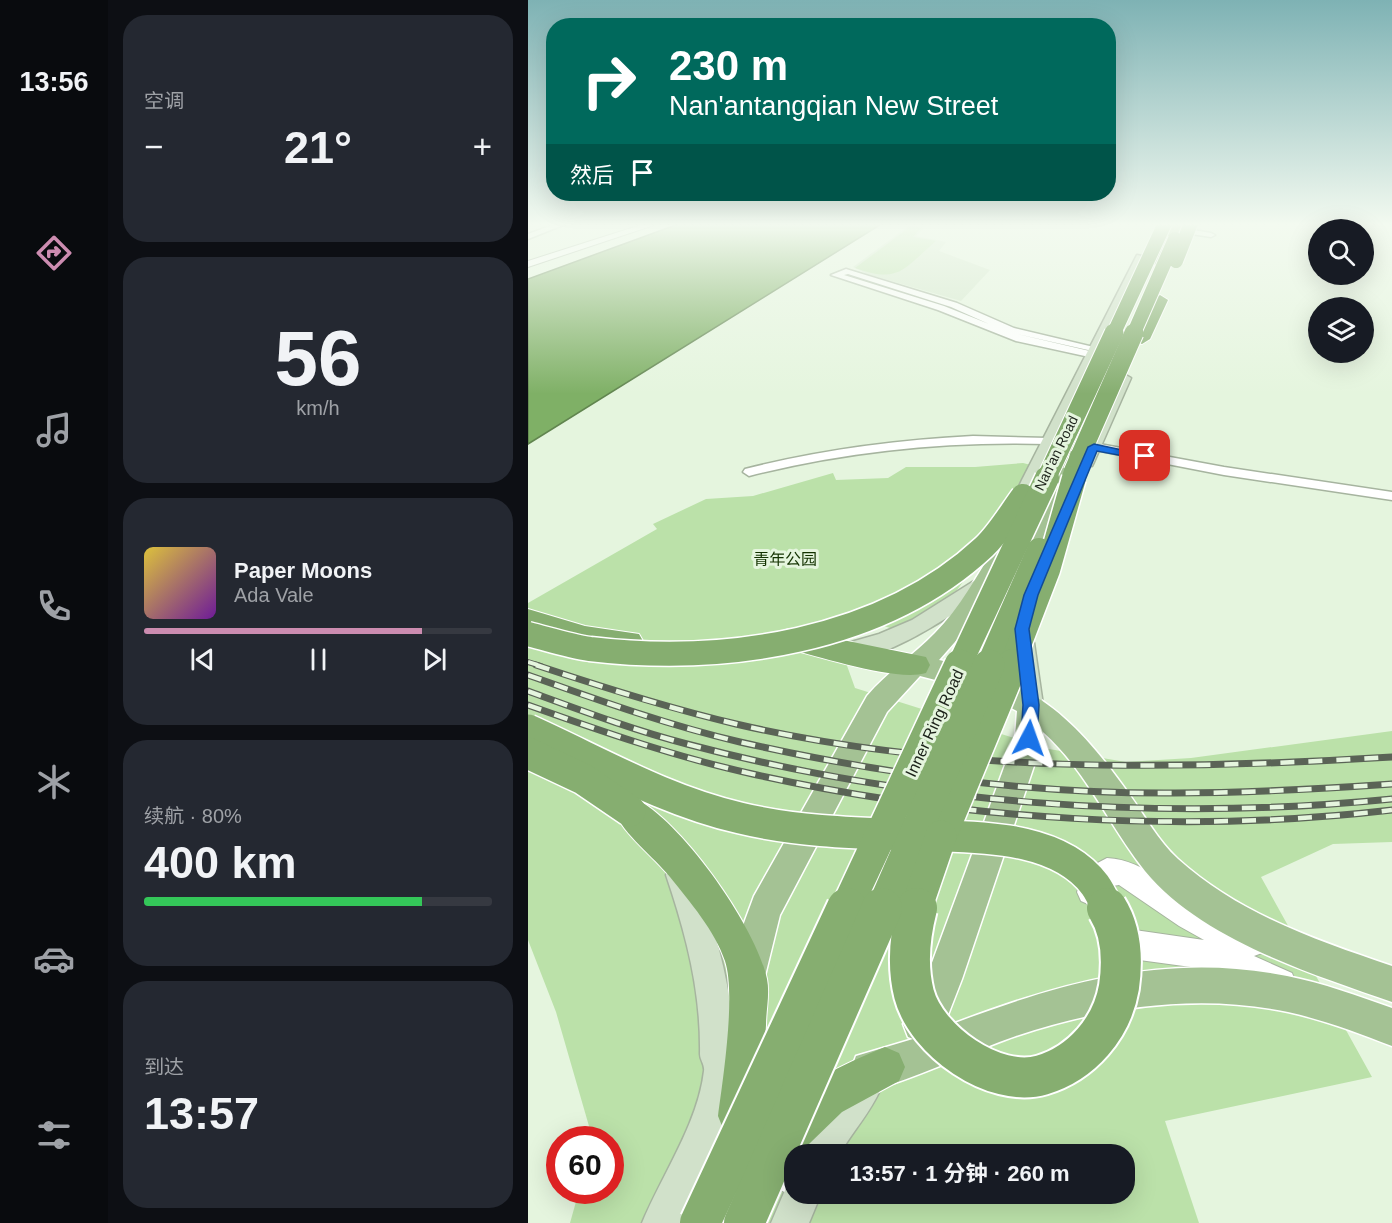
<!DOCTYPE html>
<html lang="zh">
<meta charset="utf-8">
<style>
:root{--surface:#171b24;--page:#242831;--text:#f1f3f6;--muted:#9ea1a6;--line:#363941;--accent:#cc8cb0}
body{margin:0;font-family:Helvetica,"Noto Sans SC",sans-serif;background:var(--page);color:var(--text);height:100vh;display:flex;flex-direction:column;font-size:22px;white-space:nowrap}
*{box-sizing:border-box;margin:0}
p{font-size:20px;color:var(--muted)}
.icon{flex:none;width:33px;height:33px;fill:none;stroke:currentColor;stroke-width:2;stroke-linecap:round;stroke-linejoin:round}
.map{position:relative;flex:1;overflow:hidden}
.panel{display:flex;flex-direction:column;gap:15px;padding:15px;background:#0d0f14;width:420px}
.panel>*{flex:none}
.top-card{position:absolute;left:18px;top:18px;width:570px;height:183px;border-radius:24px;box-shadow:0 6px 24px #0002;background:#00695c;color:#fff;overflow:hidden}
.fabs{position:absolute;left:780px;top:219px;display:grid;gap:12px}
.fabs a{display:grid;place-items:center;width:66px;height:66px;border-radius:50%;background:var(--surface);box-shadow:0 6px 24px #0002;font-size:30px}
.speed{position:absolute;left:18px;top:1126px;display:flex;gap:12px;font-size:30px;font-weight:700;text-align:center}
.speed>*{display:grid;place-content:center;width:78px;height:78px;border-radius:50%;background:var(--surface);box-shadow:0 6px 24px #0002;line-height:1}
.speed .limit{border:9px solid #d22;background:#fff;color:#111}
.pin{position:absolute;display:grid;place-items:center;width:51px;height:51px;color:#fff;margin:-26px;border-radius:12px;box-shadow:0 3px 9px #0006}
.me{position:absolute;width:66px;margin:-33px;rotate:4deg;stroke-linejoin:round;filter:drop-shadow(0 0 4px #0008)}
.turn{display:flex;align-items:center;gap:21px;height:126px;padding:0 24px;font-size:27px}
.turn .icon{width:78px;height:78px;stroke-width:2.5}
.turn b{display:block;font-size:42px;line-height:51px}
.then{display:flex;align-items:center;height:57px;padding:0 24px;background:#0003;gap:12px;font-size:22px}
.big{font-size:45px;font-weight:700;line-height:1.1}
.panel .card{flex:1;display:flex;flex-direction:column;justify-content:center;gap:9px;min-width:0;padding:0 21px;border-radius:24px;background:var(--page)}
.panel .dial{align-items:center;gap:0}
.dial b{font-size:78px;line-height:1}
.song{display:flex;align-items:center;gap:18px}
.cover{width:72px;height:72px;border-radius:9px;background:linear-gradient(135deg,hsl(50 70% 55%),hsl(280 70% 35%))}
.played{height:6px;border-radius:3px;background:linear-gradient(90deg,var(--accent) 80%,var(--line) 80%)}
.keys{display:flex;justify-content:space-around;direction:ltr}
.heat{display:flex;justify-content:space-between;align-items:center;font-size:33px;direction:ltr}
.charge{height:9px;border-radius:4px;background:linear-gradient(90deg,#34c759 80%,var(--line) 0)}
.trip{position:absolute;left:256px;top:1144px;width:351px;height:60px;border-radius:24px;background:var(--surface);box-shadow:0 6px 24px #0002;font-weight:700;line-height:60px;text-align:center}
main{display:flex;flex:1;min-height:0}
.dock{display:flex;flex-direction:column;width:108px;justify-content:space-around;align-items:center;background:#090b0e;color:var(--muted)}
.dock .icon{width:42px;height:42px}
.dock .current{color:var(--accent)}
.dock b{font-size:27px;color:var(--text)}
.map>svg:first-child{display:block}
.built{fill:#d3e7cb}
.green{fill:#bbe1a9;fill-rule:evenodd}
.water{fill:#7fb066;stroke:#61854f;stroke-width:1.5}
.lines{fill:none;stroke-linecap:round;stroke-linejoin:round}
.minor-casing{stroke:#a6b49f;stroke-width:3}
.tertiary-casing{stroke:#a6b49f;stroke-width:2}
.secondary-casing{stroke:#a6b49f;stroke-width:3}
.primary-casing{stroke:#fff;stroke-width:3}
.trunk-casing{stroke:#fff;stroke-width:2}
.minor{fill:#fff;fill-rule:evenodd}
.tertiary{fill:#fff;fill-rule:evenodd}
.secondary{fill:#d1e1ca;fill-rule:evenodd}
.primary{fill:#a4c294;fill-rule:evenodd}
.trunk{fill:#86ae70;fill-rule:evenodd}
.rail-far1-casing{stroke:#5a6356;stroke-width:6}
.rail-casing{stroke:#5a6356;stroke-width:7}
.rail-far1{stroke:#e5f5de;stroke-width:4;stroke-dasharray:10;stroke-linecap:butt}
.rail{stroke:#e5f5de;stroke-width:4.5;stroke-dasharray:14;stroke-linecap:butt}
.trunk-bridge-far4-casing{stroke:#fff;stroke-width:16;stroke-linecap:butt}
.trunk-bridge-far3-casing{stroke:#fff;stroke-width:21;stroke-linecap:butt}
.trunk-bridge-far2-casing{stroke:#fff;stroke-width:27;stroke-linecap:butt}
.trunk-bridge-far1-casing{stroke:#fff;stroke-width:34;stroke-linecap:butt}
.trunk-bridge-casing{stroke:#fff;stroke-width:44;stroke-linecap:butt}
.trunk-bridge-far4{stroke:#86ae70;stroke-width:14}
.trunk-bridge-far3{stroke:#86ae70;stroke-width:19}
.trunk-bridge-far2{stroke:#86ae70;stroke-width:24}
.trunk-bridge-far1{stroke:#86ae70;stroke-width:31}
.trunk-bridge{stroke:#86ae70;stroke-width:40}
.route{fill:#1a73e8;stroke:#114b97;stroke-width:1.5}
.labels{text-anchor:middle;stroke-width:6;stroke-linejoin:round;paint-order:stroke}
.far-street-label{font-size:14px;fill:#1c221a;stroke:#e5f5de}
.park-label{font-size:16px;fill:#133200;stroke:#e5f5de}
.street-label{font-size:16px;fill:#1c221a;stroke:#e5f5de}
</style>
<main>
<nav class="dock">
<b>13:56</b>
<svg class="icon current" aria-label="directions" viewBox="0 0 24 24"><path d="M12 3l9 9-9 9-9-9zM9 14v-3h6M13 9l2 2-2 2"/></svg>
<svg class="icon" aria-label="music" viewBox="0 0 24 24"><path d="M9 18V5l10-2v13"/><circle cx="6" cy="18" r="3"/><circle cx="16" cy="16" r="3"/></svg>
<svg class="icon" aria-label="phone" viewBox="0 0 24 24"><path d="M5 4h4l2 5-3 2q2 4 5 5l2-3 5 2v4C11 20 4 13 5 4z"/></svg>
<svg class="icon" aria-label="climate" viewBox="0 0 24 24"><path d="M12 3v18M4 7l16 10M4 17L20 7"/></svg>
<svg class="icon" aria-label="car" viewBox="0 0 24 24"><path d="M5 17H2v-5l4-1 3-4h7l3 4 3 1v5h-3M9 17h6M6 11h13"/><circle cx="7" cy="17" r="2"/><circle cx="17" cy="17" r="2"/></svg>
<svg class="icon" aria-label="filters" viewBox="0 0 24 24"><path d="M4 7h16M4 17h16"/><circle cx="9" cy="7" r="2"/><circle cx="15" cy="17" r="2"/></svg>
</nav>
<section class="panel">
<div class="card"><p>空调</p>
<div class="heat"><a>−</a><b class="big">21°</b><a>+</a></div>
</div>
<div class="card dial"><b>56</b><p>km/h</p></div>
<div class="card">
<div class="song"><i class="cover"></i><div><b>Paper Moons</b><p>Ada Vale</p></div></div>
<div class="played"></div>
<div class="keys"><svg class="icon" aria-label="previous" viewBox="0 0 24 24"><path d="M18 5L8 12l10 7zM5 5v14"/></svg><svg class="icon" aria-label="pause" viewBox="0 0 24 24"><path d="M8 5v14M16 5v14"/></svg><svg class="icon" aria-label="next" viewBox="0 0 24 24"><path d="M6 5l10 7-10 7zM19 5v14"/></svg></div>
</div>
<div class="card"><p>续航 · 80%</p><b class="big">400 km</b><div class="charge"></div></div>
<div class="card"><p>到达</p><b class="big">13:57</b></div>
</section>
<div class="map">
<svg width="864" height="1223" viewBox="0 0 864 1223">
<rect width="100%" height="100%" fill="#e5f5de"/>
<path class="built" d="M382,225L396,228L388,236L418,242L411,251L462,270L433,301L339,274L325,267Z"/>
<g class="green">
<path d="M382,227L393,228L385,237L408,241C375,269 372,284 327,268Z"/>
<path d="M495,463L503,465L470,534L429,590L370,631L348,623L308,635L327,688L521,749L598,762L663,758L864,731V842L805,844L733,877L844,1077L637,1121L671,1223H42L51,1191H82V1140H65L28,1012L0,940V603L129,529L125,524L178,499L225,496L305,473L308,480L360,478L378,467H447ZM267,1155H597V1194H267Z"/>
</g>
<path class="water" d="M153,223H355L0,444V279Z"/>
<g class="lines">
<defs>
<g id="minor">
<path d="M30,223H40L0,239V234Z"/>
<path d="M653,228L683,233L687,235L683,237L650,232Z"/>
<path d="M318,269L429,303L486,328L574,349L569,352L485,333L570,353L571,355L566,358L488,341L410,310L303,275ZM320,274L423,307L461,324L416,306L316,275Z"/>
<path d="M445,436L520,438L526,441L520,444C418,441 320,451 221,476L215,472L217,469C292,450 367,440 445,436Z"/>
<path d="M566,443L696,467L864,492V500L696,475L562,449V445Z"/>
</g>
<g id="tertiary">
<path d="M119,223H132L0,267V261Z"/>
<path d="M579,858C619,860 645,893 677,911C695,921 715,925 734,933L738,943L734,953L726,956L764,973L768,983L764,993L754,997L685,970L604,959L576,951L572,941L576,931L586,927L676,940L651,926L591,885L578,887L571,901L562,905L553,901L549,892L560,868Z"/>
<path d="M236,1145L267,1162V1194H277L267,1198L224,1174L219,1162L224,1150Z"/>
</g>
<g id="secondary">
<path d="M609,255L619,257L497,512L494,516H482L479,512L494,480Z"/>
<path d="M596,374L603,378L566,462L564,466H552L550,462L589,378Z"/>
<path d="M457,574L464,576L467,581L464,586C435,609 346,670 309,658L306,652L309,646L351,634L384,620Z"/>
<path d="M495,634L503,637L506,643L515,705L511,712L503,715L495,712L491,705L484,643L487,637Z"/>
<path d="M152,861L162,865C180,909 195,955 202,1002L208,1000L219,1005L224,1016L195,1129L152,1223H114C134,1175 170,1123 176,1071C177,1065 172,1060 172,1054C173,991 158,934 138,875L142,865Z"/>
<path d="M336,1071L348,1076L353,1088C343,1112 324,1132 311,1155H274C286,1126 306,1083 336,1071Z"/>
<path d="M267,1178V1194H293L281,1223H243L261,1181Z"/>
</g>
<g id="primary">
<path d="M643,223H655L639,262L632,266L627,265L625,262Z"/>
<path d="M556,422L565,427L501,570L498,576L490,578L482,576L479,570L547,427Z"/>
<path d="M476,543L484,546L487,551L441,626L411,660C505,679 547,718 601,794C617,816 630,841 650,859C711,914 788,940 864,966V1002C782,973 674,940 617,871C581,826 559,771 515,732L509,757L434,979L420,1015L411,1029C526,985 634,951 759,976C795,983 830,996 864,1008V1046C830,1033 796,1020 760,1012C669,993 575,1007 488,1036C445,1051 404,1071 361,1085L342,1089L328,1084L323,1070L328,1056L385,1039L380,1037L375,1024L398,979L487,738L489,711L450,691L392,676L359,712L252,915L234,988L221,993L208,988L203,975L209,942L226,896L339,696C359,672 386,655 407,633C432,608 449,575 468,546Z"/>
</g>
<g id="trunk">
<path d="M632,295L640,300L622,339L614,344L608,342L606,339L624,300Z"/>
<path d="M0,609L57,626L111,634L115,641L111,648C80,658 31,638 0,629Z"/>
<path d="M261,629L398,657L402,665L398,673C369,682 293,657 261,649L252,646L248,639L252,632Z"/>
<path d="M102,796C150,815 229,928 239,979C242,994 238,1010 238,1025C236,1055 235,1086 232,1116L226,1131L211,1137L196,1131L190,1116C195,1079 208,994 197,961C187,931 162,902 142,877C125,856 97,836 86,811L91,800Z"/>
<path d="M357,1047L371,1053L377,1067L371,1081L314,1112L281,1144L266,1150L251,1144L245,1129C263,1086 316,1064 357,1047Z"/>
</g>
</defs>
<use href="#minor" class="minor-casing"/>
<use href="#tertiary" class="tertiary-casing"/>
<use href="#secondary" class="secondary-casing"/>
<use href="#primary" class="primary-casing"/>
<use href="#trunk" class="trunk-casing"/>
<use href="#minor" class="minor"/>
<use href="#tertiary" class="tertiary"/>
<use href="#secondary" class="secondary"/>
<use href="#primary" class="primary"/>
<use href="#trunk" class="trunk"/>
<defs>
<path id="rail-far1" d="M0,662L13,666"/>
<g id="rail">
<path d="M8,665C74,687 140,708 208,724C423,774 646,770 864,757"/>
<path d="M0,675C70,700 139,725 212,742C354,774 501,794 647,793C719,793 792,789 864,784"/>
<path d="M0,691C52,710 105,730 159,744C386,804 630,822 864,799"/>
<path d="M0,705C75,732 151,758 229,775C433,820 656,834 864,810"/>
</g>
</defs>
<use href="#rail-far1" class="rail-far1-casing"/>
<use href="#rail" class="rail-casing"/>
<use href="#rail-far1" class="rail-far1"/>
<use href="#rail" class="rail"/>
<defs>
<g id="trunk-bridge-far4">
<path d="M648,261L663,223"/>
<path d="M585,335L637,223"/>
<path d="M605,335L647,239"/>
</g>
<g id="trunk-bridge-far3">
<path d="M545,472L606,333"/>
<path d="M518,479L586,333"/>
<path d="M546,479L551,457"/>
</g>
<g id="trunk-bridge-far2">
<path d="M0,634C20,639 41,646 62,649C196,665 354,642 456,547C471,533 483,512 495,496"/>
<path d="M431,666L519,478"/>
<path d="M460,666L511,550"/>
<path d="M483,666L520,570L546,478"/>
</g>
<g id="trunk-bridge-far1">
<path d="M0,730C69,761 137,801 212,818C278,834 345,833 413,836"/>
<path d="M0,753L55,779L102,811"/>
<path d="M413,836C463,837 534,840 567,885C572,892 576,901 580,909"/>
<path d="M413,836L484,665"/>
<path d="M318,909L432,665"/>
<path d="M354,909L461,665"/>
<path d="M388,909L413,836"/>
</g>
<g id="trunk-bridge">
<path d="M389,908C382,935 379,966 386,994C398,1040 466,1089 514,1075C554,1063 584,1028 591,987C595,959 594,932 579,908"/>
<path d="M172,1223L319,908"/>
<path d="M216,1223L354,908"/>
</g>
</defs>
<use href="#trunk-bridge-far4" class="trunk-bridge-far4-casing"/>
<use href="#trunk-bridge-far3" class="trunk-bridge-far3-casing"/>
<use href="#trunk-bridge-far2" class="trunk-bridge-far2-casing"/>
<use href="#trunk-bridge-far1" class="trunk-bridge-far1-casing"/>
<use href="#trunk-bridge" class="trunk-bridge-casing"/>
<use href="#trunk-bridge-far4" class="trunk-bridge-far4"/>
<use href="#trunk-bridge-far3" class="trunk-bridge-far3"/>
<use href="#trunk-bridge-far2" class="trunk-bridge-far2"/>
<use href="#trunk-bridge-far1" class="trunk-bridge-far1"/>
<use href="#trunk-bridge" class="trunk-bridge"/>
</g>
<linearGradient id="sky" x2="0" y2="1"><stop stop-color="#7eb2b4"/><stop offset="0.57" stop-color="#f3faf0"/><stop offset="1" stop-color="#f3faf0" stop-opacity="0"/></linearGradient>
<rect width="864" height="394" fill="url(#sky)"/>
<path class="route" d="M566,444L622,456L617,460L569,451L510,595L501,629L511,705L509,738L507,742L501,745L495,742L493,738L495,705L487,629L496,595L560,447Z"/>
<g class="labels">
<g class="far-street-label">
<text transform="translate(528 453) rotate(-64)" y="5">Nan'an Road</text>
</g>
<g class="park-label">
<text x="257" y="565">青年公园</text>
</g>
<g class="street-label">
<text transform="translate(406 723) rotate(-65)" y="6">Inner Ring Road</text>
</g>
</g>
</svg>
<div class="fabs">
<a><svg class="icon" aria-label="search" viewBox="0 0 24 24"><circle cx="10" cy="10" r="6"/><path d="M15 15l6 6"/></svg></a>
<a><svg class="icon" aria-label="layers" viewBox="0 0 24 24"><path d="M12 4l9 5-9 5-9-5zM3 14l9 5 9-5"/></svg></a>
</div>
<div class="speed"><div class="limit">60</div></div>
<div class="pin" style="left:617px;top:456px;background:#d93025"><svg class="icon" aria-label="arrive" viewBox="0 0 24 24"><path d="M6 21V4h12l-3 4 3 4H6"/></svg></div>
<svg class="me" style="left:501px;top:738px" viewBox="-20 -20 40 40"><path d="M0-17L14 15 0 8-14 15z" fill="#1a73e8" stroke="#fff" stroke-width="4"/></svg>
<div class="trip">13:57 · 1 分钟 · 260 m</div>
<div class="top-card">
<div class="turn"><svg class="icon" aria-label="right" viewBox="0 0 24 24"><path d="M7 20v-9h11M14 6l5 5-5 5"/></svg><div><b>230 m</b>Nan'antangqian New Street</div></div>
<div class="then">然后<svg class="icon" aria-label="arrive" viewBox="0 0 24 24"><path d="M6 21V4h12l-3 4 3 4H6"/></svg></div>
</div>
</div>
</main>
